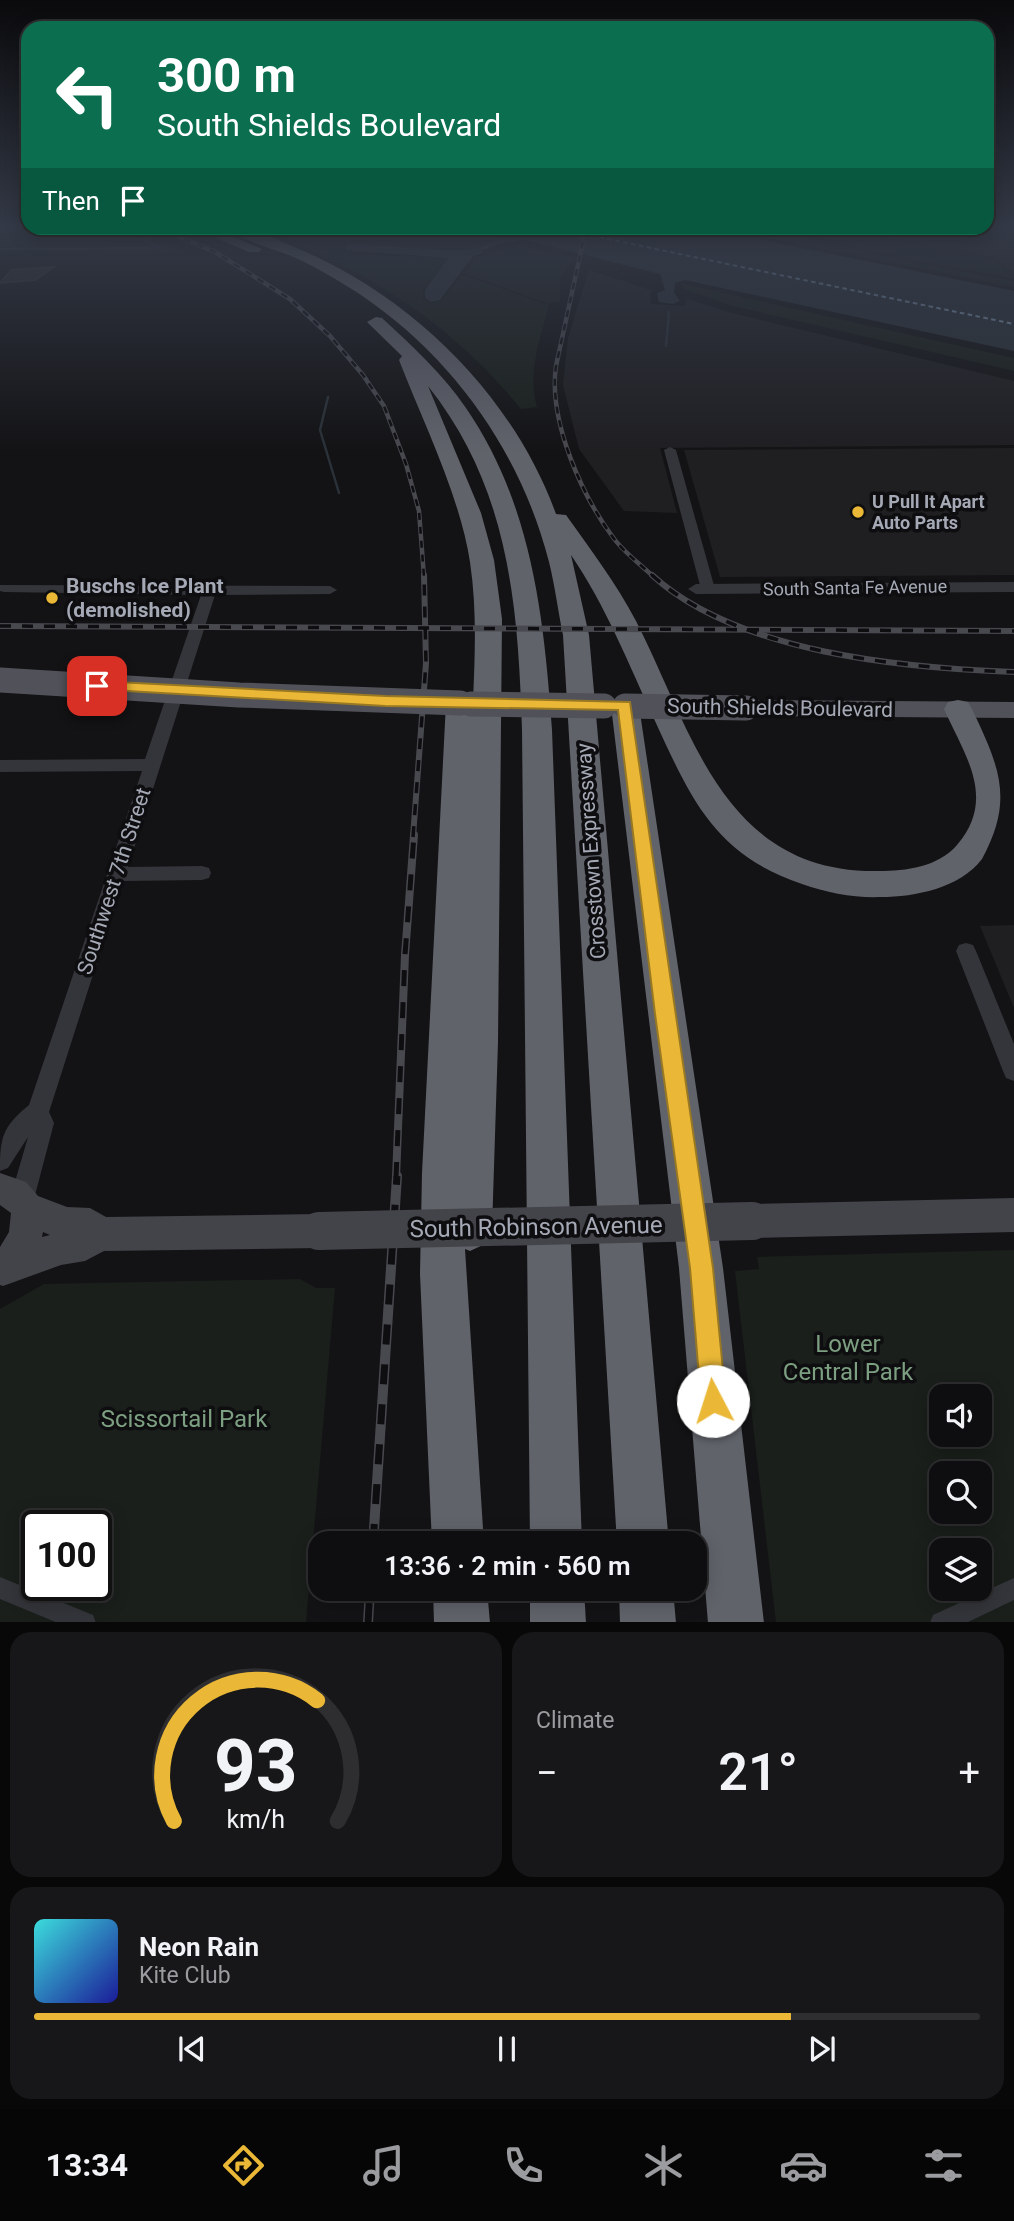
<!DOCTYPE html>
<meta charset="utf-8">
<style>
:root{--surface:#0e0e10;--page:#171719;--text:#f1f3f6;--muted:#9b9c9f;--line:#2e2e30;--accent:#eab836}
body{margin:0;font-family:Roboto,sans-serif;background:var(--page);color:var(--text);height:100vh;display:flex;flex-direction:column;font-size:26px;white-space:nowrap}
*{box-sizing:border-box;margin:0}
p{font-size:23px;color:var(--muted)}
.icon{flex:none;width:38px;height:38px;fill:none;stroke:currentColor;stroke-width:2;stroke-linecap:round;stroke-linejoin:round}
.map{position:relative;height:1622px;overflow:hidden}
.drawer{display:flex;flex-direction:column;gap:10px;padding:10px;background:#080809;flex:1}
.drawer>*{flex:none}
.top-card{position:absolute;left:21px;top:21px;width:973px;height:214px;border-radius:21px;box-shadow:0 4px 18px #0003,0 0 0 2px var(--line);background:#0b6e4f;color:#fff;overflow:hidden}
.fabs{position:absolute;left:929px;top:1384px;display:grid;gap:14px}
.fabs a{display:grid;place-items:center;width:63px;height:63px;border-radius:14px;background:var(--surface);box-shadow:0 4px 18px #0003,0 0 0 2px var(--line);font-size:35px}
.speed{position:absolute;left:21px;top:1510px;display:flex;gap:14px;font-size:35px;font-weight:700;text-align:center}
.speed>*{display:grid;place-content:center;width:91px;height:91px;border-radius:50%;background:var(--surface);box-shadow:0 4px 18px #0003,0 0 0 2px var(--line);line-height:1}
.speed .limit{border:4px solid #111;border-radius:10px;background:#fff;color:#111}
.pin{position:absolute;display:grid;place-items:center;width:60px;height:60px;color:#fff;margin:-30px;border-radius:14px;box-shadow:0 4px 10px #0006}
.me{position:absolute;width:77px;margin:-38px;rotate:355deg;stroke-linejoin:round;filter:drop-shadow(0 0 5px #0008)}
.turn{display:flex;align-items:center;gap:24px;height:147px;padding:0 21px;font-size:32px}
.turn .icon{width:91px;height:91px;stroke-width:2.5}
.turn b{display:block;font-size:49px;line-height:60px}
.then{display:flex;align-items:center;height:66px;padding:0 21px;background:#0003;gap:14px;font-size:26px}
.big{font-size:52px;font-weight:600;line-height:1.1}
.drawer .tile{flex:1;display:flex;flex-direction:column;justify-content:center;gap:10px;min-width:0;padding:0 24px;border-radius:21px;background:var(--page)}
.drawer .dial{align-items:center;gap:0}
.dial svg{height:182px;overflow:visible;fill:none;stroke:var(--line);stroke-width:7;stroke-linecap:round;text-anchor:middle}
.dial text{fill:var(--text);stroke:none}
.song{display:flex;align-items:center;gap:21px}
.cover{width:84px;height:84px;border-radius:10px;background:linear-gradient(135deg,hsl(180 70% 55%),hsl(240 70% 35%))}
.played{height:7px;border-radius:4px;background:linear-gradient(90deg,var(--accent) 80%,var(--line) 80%)}
.keys{display:flex;justify-content:space-around;direction:ltr}
.heat{display:flex;justify-content:space-between;align-items:center;font-size:38px;direction:ltr}
.drawer .tiles{flex:1;display:grid;gap:10px;grid-template-columns:1fr 1fr}
.tile:last-child{grid-column:span 2}
.trip{position:absolute;left:308px;top:1531px;width:399px;height:70px;border-radius:21px;background:var(--surface);box-shadow:0 4px 18px #0003,0 0 0 2px var(--line);font-weight:600;line-height:70px;text-align:center}
.tab-bar{display:flex;height:112px;justify-content:space-around;align-items:center;background:#060606;color:var(--muted)}
.tab-bar .icon{width:49px;height:49px}
.tab-bar .active{color:var(--accent)}
.tab-bar b{font-size:32px;color:var(--text)}
.map>svg:first-child{display:block}
.built{fill:#1f1f22}
.green{fill:#1a1f1b;fill-rule:evenodd}
.water{fill:#2a3138}
.lines{fill:none;stroke-linecap:round;stroke-linejoin:round}
.stream{stroke:#2a3138;stroke-width:2.5}
.ferry{stroke:#7d95af;stroke-width:2;stroke-dasharray:4.5 3.5;stroke-linecap:butt}
.building{fill:#262629;stroke:#2e2d31;stroke-width:2}
.pedestrian{fill:#34353a;fill-rule:evenodd}
.minor{fill:#34353a;fill-rule:evenodd}
.tertiary{fill:#34353a;fill-rule:evenodd}
.secondary{fill:#43444a;fill-rule:evenodd}
.primary{fill:#515259;fill-rule:evenodd}
.motorway{fill:#61636b;fill-rule:evenodd}
.rail-far3-casing{stroke:#48494f;stroke-width:4.5}
.rail-far2-casing{stroke:#48494f;stroke-width:6}
.rail-far1-casing{stroke:#48494f;stroke-width:8}
.rail-casing{stroke:#48494f;stroke-width:10}
.rail-far3{stroke:#0e0e10;stroke-width:2.5;stroke-dasharray:7;stroke-linecap:butt}
.rail-far2{stroke:#0e0e10;stroke-width:3.5;stroke-dasharray:11;stroke-linecap:butt}
.rail-far1{stroke:#0e0e10;stroke-width:5;stroke-dasharray:16;stroke-linecap:butt}
.rail{stroke:#0e0e10;stroke-width:7;stroke-dasharray:20;stroke-linecap:butt}
.secondary-bridge{stroke:#43444a;stroke-width:38}
.primary-bridge{stroke:#515259;stroke-width:25}
.route{fill:#eab836;stroke:#987823;stroke-width:2}
.poi-dot{fill:#eab836;stroke:#0e0e10;stroke-width:2.5}
.labels{text-anchor:middle;stroke-width:7;stroke-linejoin:round;paint-order:stroke}
.far-poi-label{font-size:18px;font-weight:bold;fill:#a5a9b5;stroke:#0e0e10;text-anchor:start}
.far-street-label{font-size:18px;fill:#a5a9b5;stroke:#0e0e10}
.poi-label{font-size:21px;font-weight:bold;fill:#a5a9b5;stroke:#0e0e10;text-anchor:start}
.street-label{font-size:21px;fill:#a5a9b5;stroke:#0e0e10}
.near-street-label{font-size:24px;fill:#a5a9b5;stroke:#0e0e10}
.near-park-label{font-size:24px;fill:#7d9f81;stroke:#0e0e10}
</style>
<div class="map">
<svg width="1014" height="1623" viewBox="0 0 1014 1623">
<rect width="100%" height="100%" fill="#131315"/>
<g class="built">
<path d="M987,226H1014V274L995,257L832,228Z"/>
<path d="M589,270L654,291L650,293L651,304L684,306L687,301L684,298L732,313L1014,381V445L660,448L677,513L624,511L579,449L563,385L568,338Z"/>
<path d="M1014,448V575L720,577L684,450Z"/>
<path d="M1014,925V1008L980,926Z"/>
</g>
<g class="green">
<path d="M0,226L136,228L180,254L0,255Z"/>
<path d="M258,228H489L510,235L459,254L345,247L343,250L357,254L447,258L423,291V298L431,303L441,300L462,275L549,305C540,339 527,373 537,407L521,409C450,321 362,267 258,228Z"/>
<path d="M718,228H768L911,262L1014,281V287Z"/>
<path d="M777,228H829L994,258L1014,275V279L887,254Z"/>
<path d="M518,246L577,258L560,276V301L548,304L465,273L476,257Z"/>
<path d="M683,284L1014,358V371L729,305L685,289Z"/>
<path d="M1014,1250V1622H776L735,1271L759,1269L757,1257ZM942,1396H980V1435H942ZM942,1474H980V1512H942ZM942,1550H980V1589H942Z"/>
<path d="M300,1279L316,1288H335L306,1622L0,1623V1309L44,1284ZM37,1526H96V1586H37Z"/>
</g>
<path class="water" d="M489,228H703L1014,291V351L685,280L675,283L674,293L680,301L673,304L659,302L657,293L665,290L660,274L525,240L502,243L480,251L483,253L473,256L440,300L431,302L425,298V290L448,258L345,250L346,246L358,244L460,251L478,248L509,235Z"/>
<g class="lines">
<g class="stream">
<path d="M118,228L158,247"/>
<path d="M0,249L159,248"/>
<path d="M666,346L669,312"/>
<path d="M328,397L320,430L339,493"/>
</g>
<path class="ferry" d="M569,228L608,239L1014,324"/>
</g>
<path class="building" d="M54,267L35,280L0,283L11,270Z"/>
<g class="lines">
<g class="pedestrian">
<path d="M0,1577L93,1615L96,1623H58L0,1599Z"/>
<path d="M1014,1578V1600L966,1623H930L933,1615Z"/>
</g>
<g class="minor">
<path d="M670,447L676,450L715,589L713,592H703L701,589L664,450Z"/>
<path d="M0,585L330,586L337,590L330,594L215,595L128,867L202,866L209,868L211,873L209,878L202,880L123,881L49,1112L54,1123L34,1199L30,1207L22,1211L14,1207L10,1199L28,1137L8,1168L0,1171C0,1138 2,1127 29,1105L142,771L0,772V760L145,759L201,595L4,592L0,591Z"/>
<path d="M966,943L973,945L976,951L1014,1044V1081L1006,1078L1003,1071L956,951L959,945Z"/>
</g>
<path class="tertiary" d="M1014,582V592L696,594L688,589L696,584Z"/>
<g class="secondary">
<path d="M0,1173L26,1182L38,1196L67,1207L90,1208L106,1217L319,1214L331,1219L336,1231L331,1243L319,1248L104,1251L85,1261L61,1265L3,1286L0,1285V1247L9,1232L11,1213L0,1205ZM43,1232L50,1235L42,1237Z"/>
<path d="M1014,1198V1232L752,1238L740,1233L735,1221L740,1209L752,1204Z"/>
</g>
<path class="primary" d="M746,700L1014,702V718L746,716L737,714L733,708L737,702Z"/>
<g class="motorway">
<path d="M193,228H212L262,249L259,252H249Z"/>
<path d="M229,228C252,226 273,238 294,247C410,294 513,395 556,514L566,515C591,550 616,583 636,621C693,733 724,874 879,871C906,871 938,867 957,845C997,798 965,756 944,709L948,702L958,700L968,702L972,709C1000,768 1014,800 982,859C960,888 915,897 881,897C854,898 828,893 802,884C715,855 691,799 655,721C629,665 606,606 571,555L589,635L669,1544H617L563,635C558,611 555,586 549,562C521,453 454,358 361,295C341,282 318,268 296,258C278,250 241,241 229,228Z"/>
<path d="M376,317L382,318C412,346 443,374 466,408C532,504 544,617 552,730L582,1544H530L522,730C518,604 509,488 428,386L481,513L494,560L502,619L498,1042L492,1229L485,1244L470,1251L465,1249L484,1544H432L420,1274L422,1173L446,703L450,696L460,694L470,696L473,701C475,654 477,609 470,562C460,496 423,422 399,360L402,356L367,322Z"/>
<path d="M625,697L635,699L639,706L723,1268L764,1623H708L679,1268L611,706L615,699Z"/>
<path d="M433,1589H487L490,1623H434Z"/>
<path d="M530,1589H584L586,1623H530Z"/>
<path d="M619,1589H673L676,1623H620Z"/>
</g>
<defs>
<g id="rail-far3">
<path d="M158,228L215,252L290,299L330,336L363,375L384,406L406,464L419,511L424,577"/>
<path d="M586,228L556,366C548,420 582,497 615,540C626,554 641,565 654,577"/>
</g>
<g id="rail-far2">
<path d="M652,575C737,653 903,668 1014,672"/>
<path d="M0,626L1014,631"/>
<path d="M413,837L426,663L424,575"/>
</g>
<path id="rail-far1" d="M396,1178L405,955L414,835"/>
<g id="rail">
<path d="M373,1544L397,1176"/>
<path d="M368,1623L370,1589"/>
</g>
</defs>
<use href="#rail-far3" class="rail-far3-casing"/>
<use href="#rail-far2" class="rail-far2-casing"/>
<use href="#rail-far1" class="rail-far1-casing"/>
<use href="#rail" class="rail-casing"/>
<use href="#rail-far3" class="rail-far3"/>
<use href="#rail-far2" class="rail-far2"/>
<use href="#rail-far1" class="rail-far1"/>
<use href="#rail" class="rail"/>
<path class="secondary-bridge" d="M319,1231L752,1221"/>
<g class="primary-bridge">
<path d="M0,680L239,695L460,703"/>
<path d="M471,704L604,706"/>
<path d="M625,706L746,708"/>
</g>
</g>
<linearGradient id="sky" x2="0" y2="1"><stop stop-color="#0a0a0c"/><stop offset="0.5" stop-color="#333946"/><stop offset="1" stop-color="#333946" stop-opacity="0"/></linearGradient>
<rect width="1014" height="453" fill="url(#sky)"/>
<path class="route" d="M97,681L385,696L630,702L713,1268L726,1401L722,1409L713,1413L705,1409L701,1401L690,1268L655,1014L618,710L385,706L93,689V683Z"/>
<g class="poi-dot">
<circle cx="858" cy="512" r="7"/>
<circle cx="52" cy="598" r="7"/>
</g>
<g class="labels">
<g class="far-poi-label">
<text x="872" y="508">U Pull It Apart<tspan x="872" dy="21">Auto Parts</tspan></text>
</g>
<g class="far-street-label">
<text transform="translate(855 588) rotate(-1)" y="6">South Santa Fe Avenue</text>
</g>
<g class="poi-label">
<text x="66" y="593">Buschs Ice Plant<tspan x="66" dy="24">(demolished)</tspan></text>
</g>
<g class="street-label">
<text transform="translate(780 708) rotate(1)" y="7">South Shields Boulevard</text>
<text transform="translate(591 851) rotate(-94)" y="7">Crosstown Expressway</text>
<text transform="translate(114 881) rotate(-72)" y="7">Southwest 7th Street</text>
</g>
<g class="near-street-label">
<text transform="translate(536 1227) rotate(-1)" y="8">South Robinson Avenue</text>
</g>
<g class="near-park-label">
<text x="848" y="1352">Lower<tspan x="848" dy="28">Central Park</tspan></text>
<text x="184" y="1427">Scissortail Park</text>
</g>
</g>
</svg>
<div class="fabs">
<a><svg class="icon" aria-label="sound" viewBox="0 0 24 24"><path d="M4 9h4l5-4v14l-5-4H4zM17 9q2 3 0 6"/></svg></a>
<a><svg class="icon" aria-label="search" viewBox="0 0 24 24"><circle cx="10" cy="10" r="6"/><path d="M15 15l6 6"/></svg></a>
<a><svg class="icon" aria-label="layers" viewBox="0 0 24 24"><path d="M12 4l9 5-9 5-9-5zM3 14l9 5 9-5"/></svg></a>
</div>
<div class="speed"><div class="limit">100</div></div>
<div class="pin" style="left:97px;top:686px;background:#d93025"><svg class="icon" aria-label="arrive" viewBox="0 0 24 24"><path d="M6 21V4h12l-3 4 3 4H6"/></svg></div>
<svg class="me" style="left:713px;top:1401px" viewBox="-20 -20 40 40"><circle r="19" fill="#fff"/><path d="M0-13L10 11 0 6-10 11z" fill="#eab836"/></svg>
<div class="trip">13:36 · 2 min · 560 m</div>
<div class="top-card">
<div class="turn"><svg class="icon" aria-label="left" viewBox="0 0 24 24"><path d="M17 20v-9H6M10 6l-5 5 5 5"/></svg><div><b>300 m</b>South Shields Boulevard</div></div>
<div class="then">Then<svg class="icon" aria-label="arrive" viewBox="0 0 24 24"><path d="M6 21V4h12l-3 4 3 4H6"/></svg></div>
</div>
</div>
<section class="drawer">
<div class="tiles">
<div class="tile dial"><svg viewBox="0 0 100 80">
<path d="M14 69A42 42 0 1 1 86 69"/>
<path d="M14 69A42 42 0 0 1 77 16" stroke="#eab836"/>
<text x="50" y="56" font-size="32" font-weight="700">93</text>
<text x="50" y="72" font-size="11">km/h</text>
</svg></div>
<div class="tile"><p>Climate</p>
<div class="heat"><a>−</a><b class="big">21°</b><a>+</a></div>
</div>
<div class="tile">
<div class="song"><i class="cover"></i><div><b>Neon Rain</b><p>Kite Club</p></div></div>
<div class="played"></div>
<div class="keys"><svg class="icon" aria-label="previous" viewBox="0 0 24 24"><path d="M18 5L8 12l10 7zM5 5v14"/></svg><svg class="icon" aria-label="pause" viewBox="0 0 24 24"><path d="M8 5v14M16 5v14"/></svg><svg class="icon" aria-label="next" viewBox="0 0 24 24"><path d="M6 5l10 7-10 7zM19 5v14"/></svg></div>
</div>
</div>
</section>
<nav class="tab-bar">
<b>13:34</b>
<svg class="icon active" aria-label="directions" viewBox="0 0 24 24"><path d="M12 3l9 9-9 9-9-9zM9 14v-3h6M13 9l2 2-2 2"/></svg>
<svg class="icon" aria-label="music" viewBox="0 0 24 24"><path d="M9 18V5l10-2v13"/><circle cx="6" cy="18" r="3"/><circle cx="16" cy="16" r="3"/></svg>
<svg class="icon" aria-label="phone" viewBox="0 0 24 24"><path d="M5 4h4l2 5-3 2q2 4 5 5l2-3 5 2v4C11 20 4 13 5 4z"/></svg>
<svg class="icon" aria-label="climate" viewBox="0 0 24 24"><path d="M12 3v18M4 7l16 10M4 17L20 7"/></svg>
<svg class="icon" aria-label="car" viewBox="0 0 24 24"><path d="M5 17H2v-5l4-1 3-4h7l3 4 3 1v5h-3M9 17h6M6 11h13"/><circle cx="7" cy="17" r="2"/><circle cx="17" cy="17" r="2"/></svg>
<svg class="icon" aria-label="filters" viewBox="0 0 24 24"><path d="M4 7h16M4 17h16"/><circle cx="9" cy="7" r="2"/><circle cx="15" cy="17" r="2"/></svg>
</nav>
